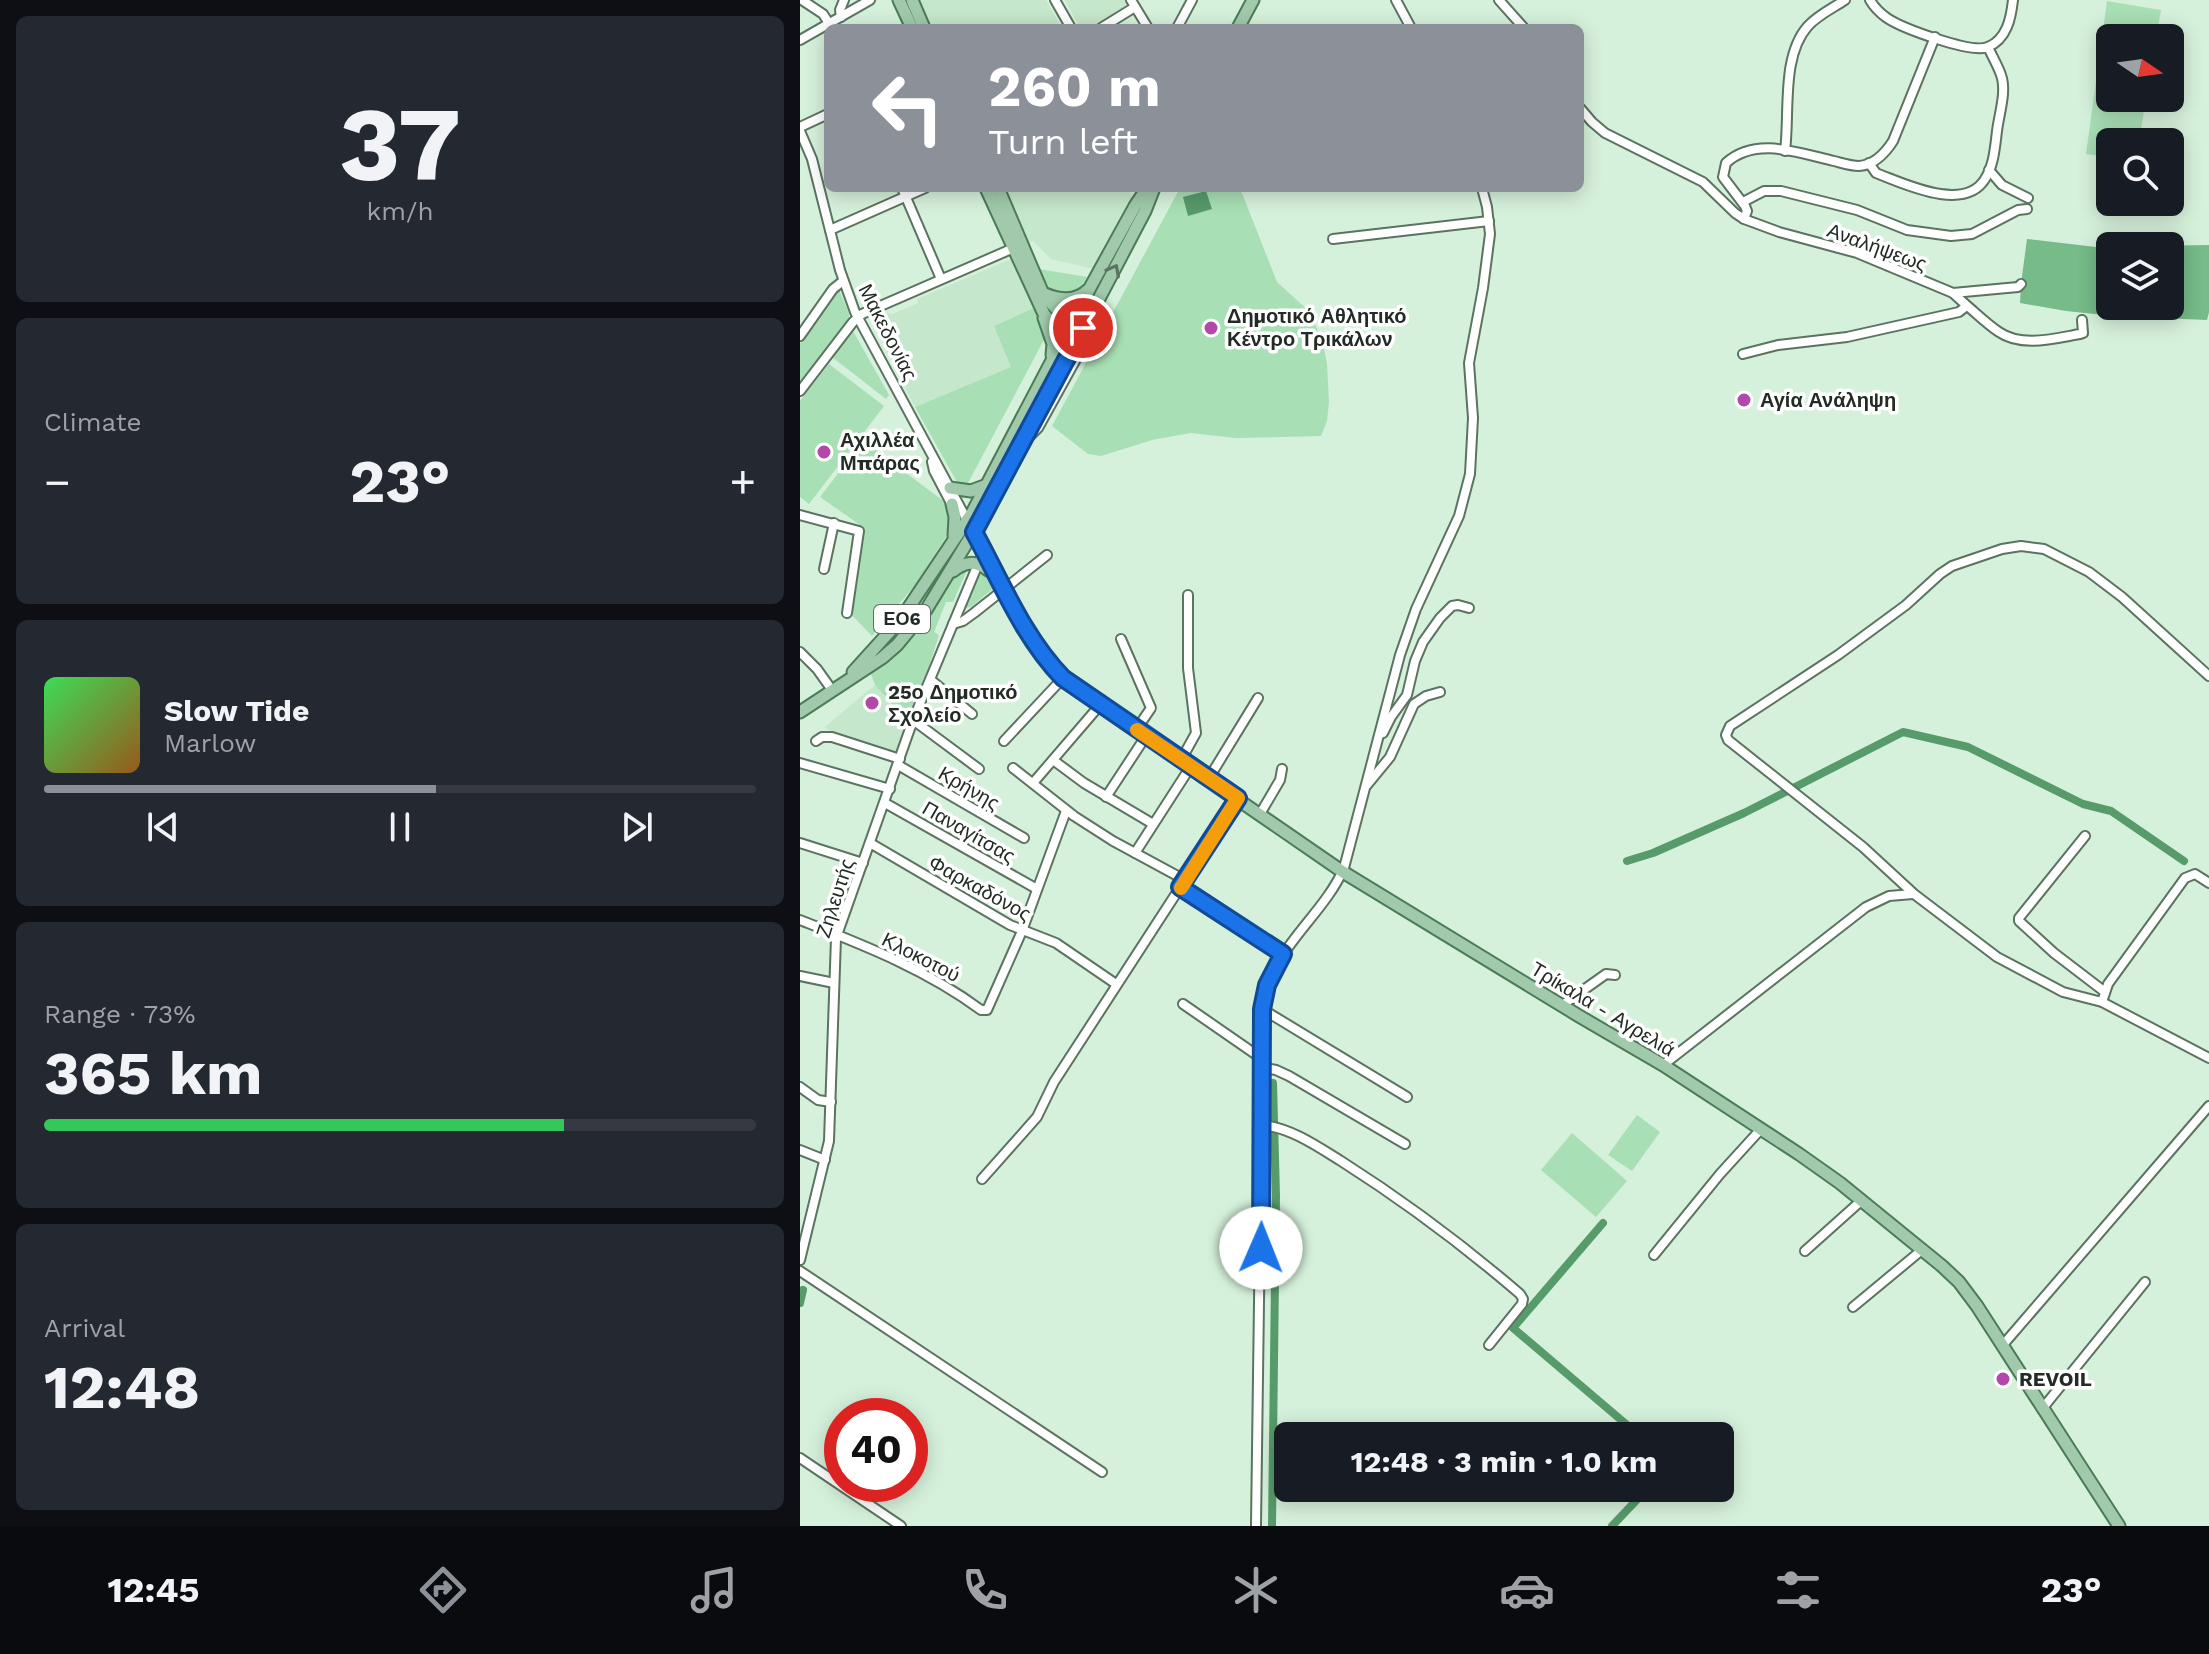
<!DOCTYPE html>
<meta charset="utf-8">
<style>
:root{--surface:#171b24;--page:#242831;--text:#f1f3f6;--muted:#9ea1a6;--line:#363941;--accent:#8c9099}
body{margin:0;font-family:"Work Sans",sans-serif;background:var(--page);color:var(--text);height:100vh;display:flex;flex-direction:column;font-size:30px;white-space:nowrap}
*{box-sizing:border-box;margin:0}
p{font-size:26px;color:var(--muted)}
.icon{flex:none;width:44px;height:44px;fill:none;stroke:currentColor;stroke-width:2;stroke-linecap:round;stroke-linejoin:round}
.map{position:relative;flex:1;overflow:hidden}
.sheet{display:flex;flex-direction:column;gap:16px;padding:16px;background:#0d0f14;width:800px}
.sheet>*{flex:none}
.hud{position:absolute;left:24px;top:24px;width:760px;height:168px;border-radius:12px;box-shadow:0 4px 20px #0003;background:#8c9099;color:#fff;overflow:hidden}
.needle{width:52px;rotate:103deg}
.tools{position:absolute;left:1296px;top:24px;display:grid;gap:16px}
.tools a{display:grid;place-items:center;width:88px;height:88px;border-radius:12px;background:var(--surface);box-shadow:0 4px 20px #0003;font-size:40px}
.speed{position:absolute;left:24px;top:1398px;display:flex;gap:16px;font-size:40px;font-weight:700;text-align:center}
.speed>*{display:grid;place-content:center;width:104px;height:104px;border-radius:50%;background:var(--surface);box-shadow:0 4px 20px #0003;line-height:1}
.speed .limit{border:12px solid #d22;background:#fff;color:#111}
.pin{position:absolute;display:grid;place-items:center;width:68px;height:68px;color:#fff;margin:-34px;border:4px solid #fff;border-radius:50%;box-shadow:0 2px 8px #0007}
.me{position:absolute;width:88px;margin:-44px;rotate:1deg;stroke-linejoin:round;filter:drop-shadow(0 0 6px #0008)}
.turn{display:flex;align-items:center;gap:28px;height:168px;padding:0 32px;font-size:36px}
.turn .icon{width:104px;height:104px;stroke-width:2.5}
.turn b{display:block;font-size:56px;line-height:68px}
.big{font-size:60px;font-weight:700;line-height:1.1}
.sheet .tile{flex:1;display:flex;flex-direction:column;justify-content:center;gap:12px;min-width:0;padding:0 28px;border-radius:12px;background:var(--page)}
.sheet .dial{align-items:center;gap:0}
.dial b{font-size:104px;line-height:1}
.song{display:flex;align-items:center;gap:24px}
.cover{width:96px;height:96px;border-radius:12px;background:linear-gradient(135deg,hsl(130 70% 55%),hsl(30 70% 35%))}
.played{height:8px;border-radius:4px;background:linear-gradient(90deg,var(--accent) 55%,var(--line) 55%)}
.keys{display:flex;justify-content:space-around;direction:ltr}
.heat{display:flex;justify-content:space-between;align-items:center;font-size:44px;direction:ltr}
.charge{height:12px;border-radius:6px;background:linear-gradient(90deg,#34c759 73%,var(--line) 0)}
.trip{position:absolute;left:474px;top:1422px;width:460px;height:80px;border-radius:12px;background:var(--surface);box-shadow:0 4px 20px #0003;font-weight:700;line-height:80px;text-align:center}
.menu{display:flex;height:128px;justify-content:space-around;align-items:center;background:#090b0e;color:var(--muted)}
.menu .icon{width:56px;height:56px}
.menu .active{color:var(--accent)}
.menu b{font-size:36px;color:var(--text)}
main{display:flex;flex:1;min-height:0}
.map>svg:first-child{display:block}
.built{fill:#c5e7cc}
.green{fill:#a9dfb5}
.forest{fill:#76bb88}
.water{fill:#579b6a}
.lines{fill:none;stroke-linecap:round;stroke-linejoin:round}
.canal{stroke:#579b6a;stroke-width:8}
.minor-casing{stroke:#5b7360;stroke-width:12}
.major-casing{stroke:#4b7b57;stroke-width:15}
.minor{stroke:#fff;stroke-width:8}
.major{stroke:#a0caab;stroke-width:11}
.oneway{stroke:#5b7361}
.route-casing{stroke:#114b97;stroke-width:20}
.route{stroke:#1a73e8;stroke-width:14}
.slow{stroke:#f59e0b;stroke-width:14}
.poi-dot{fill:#b248a9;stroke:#fff;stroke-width:3}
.labels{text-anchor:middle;stroke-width:7;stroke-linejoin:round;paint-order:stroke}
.shield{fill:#fff;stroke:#646b66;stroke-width:2}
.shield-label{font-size:18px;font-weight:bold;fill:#222c24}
.street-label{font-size:20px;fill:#222c24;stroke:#fff}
.poi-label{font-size:20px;font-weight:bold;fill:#222c24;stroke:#fff;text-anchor:start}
</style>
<main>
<section class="sheet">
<div class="tile dial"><b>37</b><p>km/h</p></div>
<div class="tile"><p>Climate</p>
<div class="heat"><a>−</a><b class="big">23°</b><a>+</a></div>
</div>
<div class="tile">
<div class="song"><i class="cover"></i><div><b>Slow Tide</b><p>Marlow</p></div></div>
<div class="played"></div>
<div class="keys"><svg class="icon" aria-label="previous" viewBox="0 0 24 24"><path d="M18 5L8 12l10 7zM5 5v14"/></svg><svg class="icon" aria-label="pause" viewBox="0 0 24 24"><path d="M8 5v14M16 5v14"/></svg><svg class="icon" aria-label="next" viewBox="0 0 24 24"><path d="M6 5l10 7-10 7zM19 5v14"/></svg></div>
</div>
<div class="tile"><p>Range · 73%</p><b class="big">365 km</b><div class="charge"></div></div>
<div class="tile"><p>Arrival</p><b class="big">12:48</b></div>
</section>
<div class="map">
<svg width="1409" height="1526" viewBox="0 0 1409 1526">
<rect width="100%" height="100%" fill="#d5f1db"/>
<g class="built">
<path d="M118,0H246L262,28H131Z"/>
<path d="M265,0H326L330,7L294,28H280Z"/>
<path d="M204,188H327L333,198L294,269L251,259L233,241L229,243Z"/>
<path d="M211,259L234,308L194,326L212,367L115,407L73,325L74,318L85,312L92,314L118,303L117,299Z"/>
<path d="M75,685L106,720L95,755L35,735L25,727Z"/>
</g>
<g class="green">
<path d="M1307,1L1361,10L1356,38H1310V98H1346L1339,142H1310V157L1286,154Z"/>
<path d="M380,188H440L477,282L510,312L523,343L527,364L529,402L527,421L521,436L436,438L391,433L352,440L301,456L288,454L252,426Z"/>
<path d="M239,269L287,277L280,290L268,296L249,290Z"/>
<path d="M39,289L49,314V318L0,382V343Z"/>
<path d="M234,308L247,334L167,485L157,482L115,407L211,367L194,326Z"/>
<path d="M53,331L89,395L86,399L32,357Z"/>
<path d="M29,364L84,406L9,504L0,497V401Z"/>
<path d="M67,445L73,448L150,506L149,532L115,585L72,636L49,612L63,527L20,497L56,450L61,446Z"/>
<path d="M168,568L153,602H146L134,632L139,635L129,666L106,720L75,685L70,671L154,572Z"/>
<path d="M180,570L188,572L197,585L171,607L165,608Z"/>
<path d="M837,1115L860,1132L832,1171L808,1155Z"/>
<path d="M772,1133L827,1181L796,1217L741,1170Z"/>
</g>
<path class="forest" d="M1227,239L1296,247H1310V306H1370V246H1351L1409,245V312L1407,320L1313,316L1266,311L1220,303L1221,284Z"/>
<path class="water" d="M406,191L412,209L388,216L383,197Z"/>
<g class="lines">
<g class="canal">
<path d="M827,861L853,853L944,813L1103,732L1168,747L1283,804L1311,811L1384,861"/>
<path d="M803,1223L713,1328L840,1436"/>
<path d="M0,1303L3,1290"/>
<path d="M472,1526L476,1196L473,1083"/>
<path d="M812,1526L848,1488"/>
</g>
<defs>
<g id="minor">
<path d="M2,0L23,14L32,28"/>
<path d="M255,0L271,28"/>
<path d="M331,0L348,28"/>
<path d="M596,0L611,28"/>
<path d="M699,0L724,28"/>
<path d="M1070,0C1074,7 1080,13 1087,18C1102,28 1171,54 1188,47C1207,39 1211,18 1213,0"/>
<path d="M41,17L40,10L44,0"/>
<path d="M301,28L335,7"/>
<path d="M377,28L392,0"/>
<path d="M0,40L70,0"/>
<path d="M780,108L792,122L805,133L903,182L935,213L944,219L979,232L1057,253L1153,293L1165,304L1164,308L1159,312L1047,337L978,345L943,354"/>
<path d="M0,127L28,114"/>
<path d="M0,131L12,159L40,270L55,312L167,520"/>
<path d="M985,151C990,113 981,56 1008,26C1018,15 1033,8 1045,0"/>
<path d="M1069,163L1076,173L1081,175C1107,185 1165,212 1185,179C1194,165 1195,147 1197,131C1199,114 1207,91 1201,75C1198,66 1192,56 1188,47"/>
<path d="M1189,170L1202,185L1228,198"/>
<path d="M102,188L141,279"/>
<path d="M943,202L964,191H981L1057,210L1107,230L1151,236L1172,234L1218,210L1227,209"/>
<path d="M944,219L947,211L945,206L923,177L926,163C956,136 999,153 1034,161C1042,163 1051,166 1059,166C1074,165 1086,152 1093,141L1135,37"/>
<path d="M30,230L125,188"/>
<path d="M533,239L689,221"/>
<path d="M1153,293L1218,287L1221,284"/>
<path d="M1165,304C1176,313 1187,324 1199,332C1222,348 1256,338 1280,334L1283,333L1282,320"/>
<path d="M0,336L33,289L43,281"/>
<path d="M0,391L53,322L62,314L216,247"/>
<path d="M231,435L238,428L291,332L283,328"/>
<path d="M132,462L134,471L153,507"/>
<path d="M0,515L59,531L47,613"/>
<path d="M24,569L34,523"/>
<path d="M153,624L163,621L174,613L247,555"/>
<path d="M321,639L351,708L336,730"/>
<path d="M0,652L17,669L32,690"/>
<path d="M1409,676L1322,597L1289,572L1244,549L1221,546L1202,549L1152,566L1140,574L1106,605L1038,655L930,726L926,735L928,740L1063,847L1114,894L1197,957L1263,992L1302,1002L1308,984L1385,878L1395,874L1409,883"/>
<path d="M131,680L172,714"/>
<path d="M113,720L179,769"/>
<path d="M583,733L591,717L607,695L615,661L623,642L640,618L652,606L658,605L669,608"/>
<path d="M16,741L22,737H32L100,759"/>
<path d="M204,741L263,678"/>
<path d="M253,760L284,783L353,824"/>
<path d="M381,760L396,733L388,668V595"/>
<path d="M0,763L90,789"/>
<path d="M98,765L224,838"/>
<path d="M213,768L274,816L313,841L385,880"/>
<path d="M409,778L458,698"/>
<path d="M233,783L300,705"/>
<path d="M567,785L590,757L614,704L626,696L640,692"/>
<path d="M306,797L346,736"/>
<path d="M85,803L237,889"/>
<path d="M460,814L480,780L482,769"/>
<path d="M1285,836L1219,918V921L1254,953L1305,992"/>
<path d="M0,843L63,863"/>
<path d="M70,843L210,925L256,943L316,984"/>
<path d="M335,853L391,766"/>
<path d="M380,887L483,954"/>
<path d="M0,920C63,945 126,969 181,1010H187L222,931L266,811"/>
<path d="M0,976L34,983"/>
<path d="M1302,1002L1409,1058"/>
<path d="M383,1004L461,1058"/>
<path d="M761,1006L806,974L815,975"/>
<path d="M462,1009L607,1097"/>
<path d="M863,1065L1066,907L1089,896L1113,894"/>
<path d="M461,1067L476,1070L489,1076L605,1144"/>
<path d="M0,1087L18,1100L31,1102"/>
<path d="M463,1125C491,1128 517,1146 541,1161C604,1201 663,1245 720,1294L723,1299L722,1304L689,1345"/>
<path d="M0,1150L25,1160"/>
<path d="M182,1179L237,1117L254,1082L438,798"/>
<path d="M1005,1251L1062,1200"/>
<path d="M854,1255L920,1174L961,1129"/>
<path d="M0,1260L29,1141L36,938L113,720L181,557"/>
<path d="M0,1271L302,1472"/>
<path d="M1053,1307L1123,1249"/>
<path d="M1202,1346L1409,1106"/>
<path d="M1242,1409L1345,1282"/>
<path d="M0,1458L101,1526"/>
<path d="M456,1526L463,1003C472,948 523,916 544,868L600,655L616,609L659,516L670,474L673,418L669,363L683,288L690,234L687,207L682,188"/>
</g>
<g id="major">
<path d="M99,0L112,28"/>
<path d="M112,0L124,28"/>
<path d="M438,28L453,0"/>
<path d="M186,188L244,314L251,322L270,334"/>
<path d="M198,188L243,294L259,312L276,323"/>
<path d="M245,294C260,300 275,302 288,290"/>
<path d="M244,318L253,344L252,355"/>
<path d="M150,488L171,491L187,485"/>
<path d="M152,504L155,517L154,536"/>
<path d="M167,520C186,555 204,591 225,625C238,646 250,668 270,684L543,872L779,1016L863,1065L999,1154L1040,1183L1142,1266L1159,1282L1177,1306L1319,1526"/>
<path d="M153,571C165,562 175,560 188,570"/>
<path d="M53,672L101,619L172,513L291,286L335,206L347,188"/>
<path d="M0,712L82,658L97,645L126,610L196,495L345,211L354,188"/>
</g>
</defs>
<use href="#minor" class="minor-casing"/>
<use href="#major" class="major-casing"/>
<use href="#minor" class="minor"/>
<use href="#major" class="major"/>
</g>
<defs><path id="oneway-chevron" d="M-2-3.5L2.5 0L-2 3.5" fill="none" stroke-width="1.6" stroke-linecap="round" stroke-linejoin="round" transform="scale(2)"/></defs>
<use class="oneway" href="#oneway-chevron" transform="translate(314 270) rotate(-62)"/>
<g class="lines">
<defs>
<path id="route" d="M283,328L174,532C201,581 223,637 263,678L438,798L380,887L483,954L467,985L462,1009L461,1248"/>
</defs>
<use href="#route" class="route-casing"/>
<use href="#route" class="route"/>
<path class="slow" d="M337,730L438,798L381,888"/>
</g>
<g class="poi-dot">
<circle cx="411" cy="328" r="8"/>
<circle cx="944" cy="400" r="8"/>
<circle cx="24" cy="452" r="8"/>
<circle cx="72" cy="703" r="8"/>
<circle cx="1203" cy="1379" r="8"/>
</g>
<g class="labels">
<rect class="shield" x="74" y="605" width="56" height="28" rx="6"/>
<g class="shield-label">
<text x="102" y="625">ΕΟ6</text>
</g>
<g class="street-label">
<text transform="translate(1077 247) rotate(20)" y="7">Αναλήψεως</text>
<text transform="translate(88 332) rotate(63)" y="7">Μακεδονίας</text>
<text transform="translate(169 788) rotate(30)" y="7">Κρήνης</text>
<text transform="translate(169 832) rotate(30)" y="7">Παναγίτσας</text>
<text transform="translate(180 888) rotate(29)" y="7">Φαρκαδόνος</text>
<text transform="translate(35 898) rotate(-72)" y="7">Ζηλευτής</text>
<text transform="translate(121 957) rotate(27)" y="7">Κλοκοτού</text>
<text transform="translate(803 1009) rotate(31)" y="7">Τρίκαλα - Αγρελιά</text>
</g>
<g class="poi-label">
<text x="427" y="323">Δημοτικό Αθλητικό<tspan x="427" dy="23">Κέντρο Τρικάλων</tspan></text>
<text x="960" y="407">Αγία Ανάληψη</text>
<text x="40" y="447">Αχιλλέα<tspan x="40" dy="23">Μπάρας</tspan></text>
<text x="88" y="699">25ο Δημοτικό<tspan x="88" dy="23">Σχολείο</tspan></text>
<text x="1219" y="1386">REVOIL</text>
</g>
</g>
</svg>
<div class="tools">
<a><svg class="needle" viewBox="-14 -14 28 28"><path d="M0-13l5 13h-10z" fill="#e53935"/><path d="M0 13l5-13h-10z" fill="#9ea1a6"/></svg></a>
<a><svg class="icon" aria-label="search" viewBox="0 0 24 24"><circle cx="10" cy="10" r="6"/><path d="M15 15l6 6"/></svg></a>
<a><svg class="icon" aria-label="layers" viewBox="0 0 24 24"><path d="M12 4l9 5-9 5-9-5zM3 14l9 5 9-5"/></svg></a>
</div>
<div class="speed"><div class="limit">40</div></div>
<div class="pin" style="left:283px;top:328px;background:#d93025"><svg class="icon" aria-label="arrive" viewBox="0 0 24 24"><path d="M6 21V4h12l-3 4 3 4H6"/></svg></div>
<svg class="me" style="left:461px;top:1248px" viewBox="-20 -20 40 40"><circle r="19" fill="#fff"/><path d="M0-13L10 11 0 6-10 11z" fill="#1a73e8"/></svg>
<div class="trip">12:48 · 3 min · 1.0 km</div>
<div class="hud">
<div class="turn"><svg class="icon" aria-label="left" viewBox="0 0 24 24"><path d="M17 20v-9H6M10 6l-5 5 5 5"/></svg><div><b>260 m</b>Turn left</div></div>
</div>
</div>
</main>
<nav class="menu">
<b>12:45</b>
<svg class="icon active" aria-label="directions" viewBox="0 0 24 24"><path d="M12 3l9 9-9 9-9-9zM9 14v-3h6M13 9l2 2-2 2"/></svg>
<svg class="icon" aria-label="music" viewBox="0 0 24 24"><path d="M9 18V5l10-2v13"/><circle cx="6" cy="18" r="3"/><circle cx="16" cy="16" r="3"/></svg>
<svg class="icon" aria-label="phone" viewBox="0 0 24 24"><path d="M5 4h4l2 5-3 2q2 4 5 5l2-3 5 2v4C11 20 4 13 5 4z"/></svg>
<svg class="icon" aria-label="climate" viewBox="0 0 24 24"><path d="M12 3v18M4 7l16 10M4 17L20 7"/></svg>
<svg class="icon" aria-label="car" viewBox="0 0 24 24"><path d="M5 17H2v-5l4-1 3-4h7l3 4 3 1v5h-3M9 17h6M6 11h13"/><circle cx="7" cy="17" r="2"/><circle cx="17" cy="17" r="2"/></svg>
<svg class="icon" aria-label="filters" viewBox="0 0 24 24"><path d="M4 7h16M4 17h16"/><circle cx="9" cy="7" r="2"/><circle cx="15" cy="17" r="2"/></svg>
<b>23°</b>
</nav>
